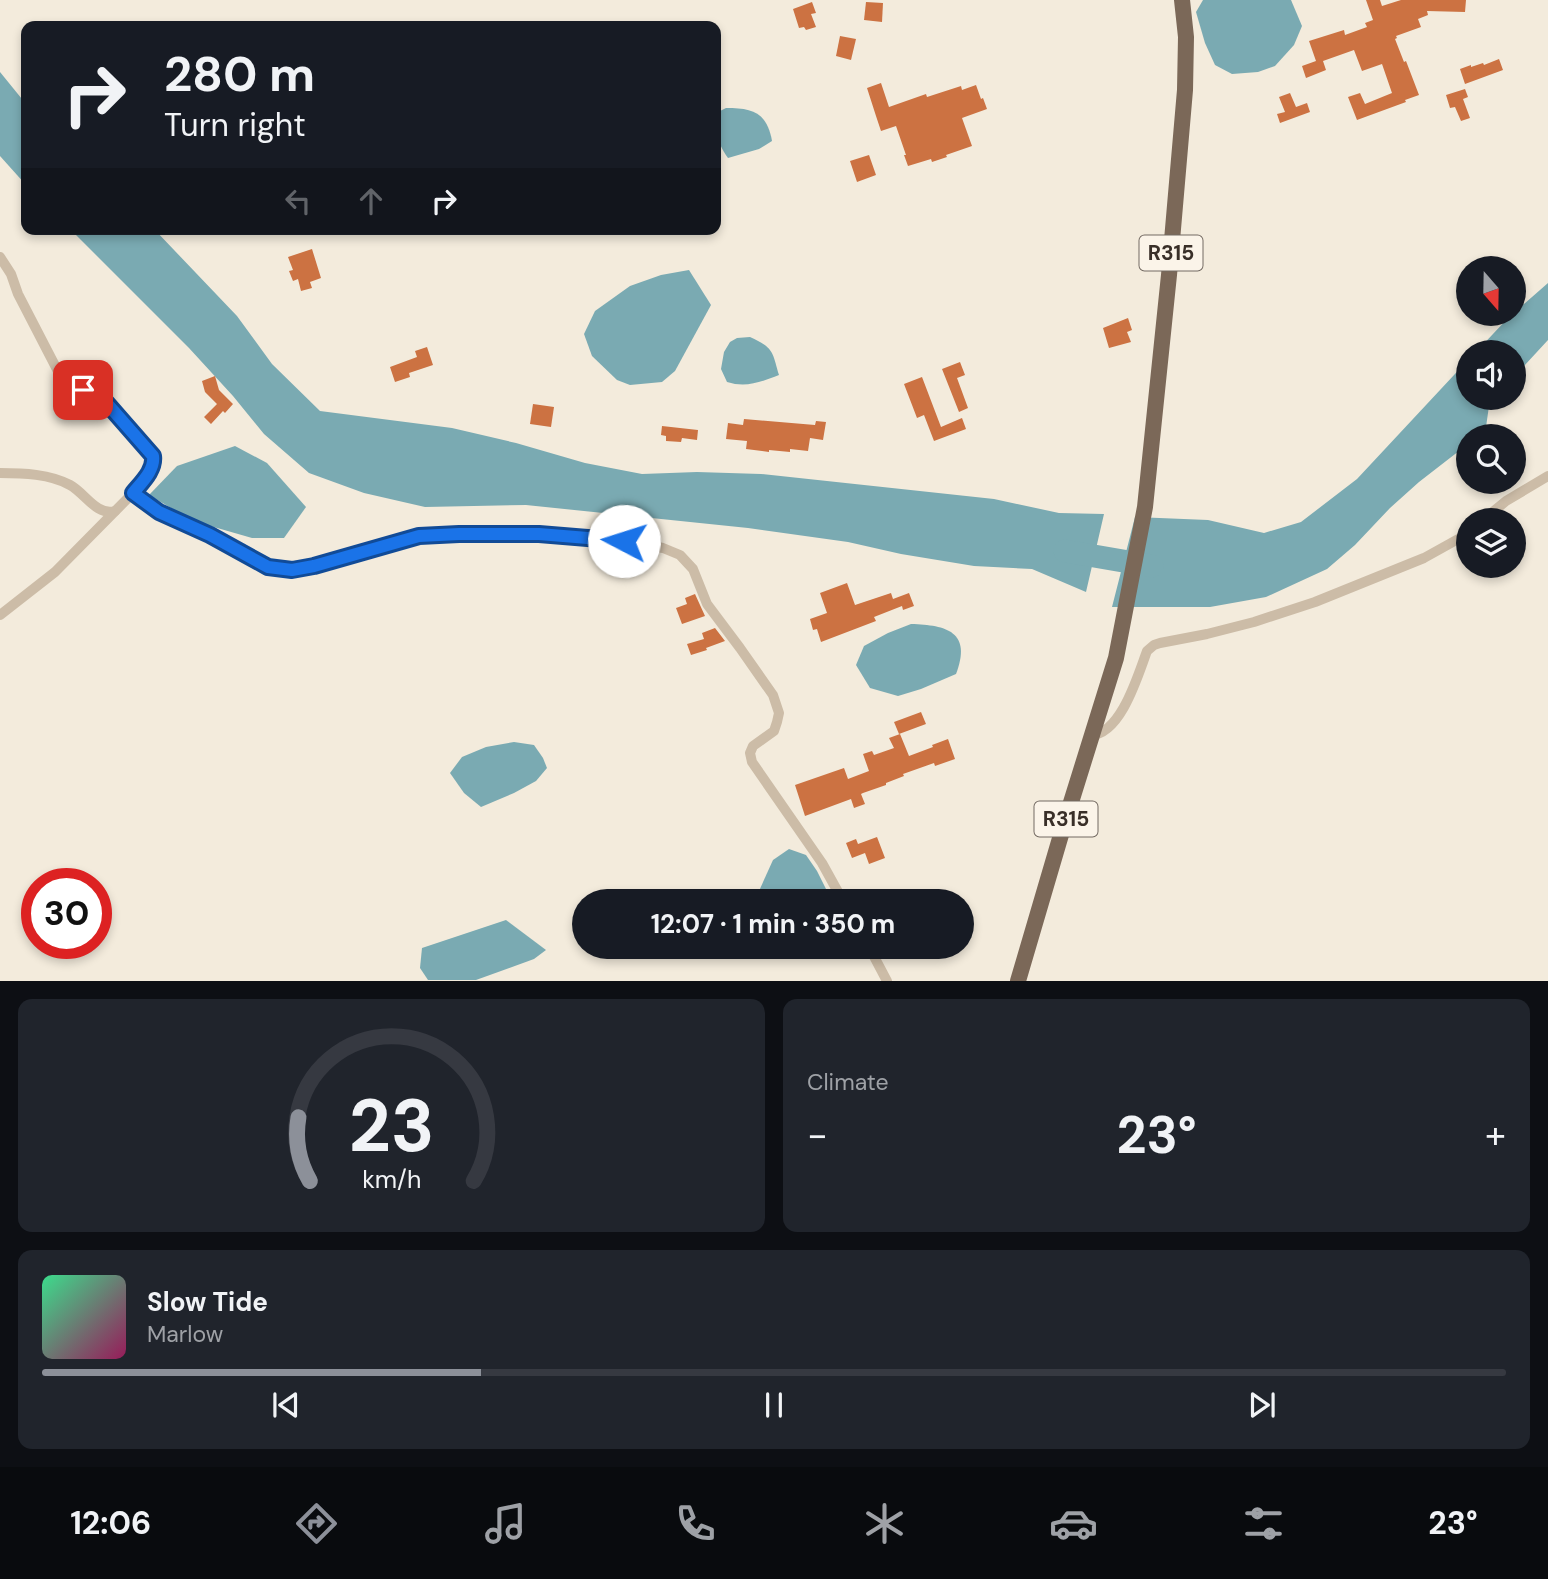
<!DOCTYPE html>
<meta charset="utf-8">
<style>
:root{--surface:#171b24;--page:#20242c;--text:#f1f3f6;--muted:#9ea1a6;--line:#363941;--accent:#8c9099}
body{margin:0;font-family:"DM Sans",sans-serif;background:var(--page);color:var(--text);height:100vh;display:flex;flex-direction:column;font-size:26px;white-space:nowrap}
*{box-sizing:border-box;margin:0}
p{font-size:23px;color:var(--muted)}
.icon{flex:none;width:38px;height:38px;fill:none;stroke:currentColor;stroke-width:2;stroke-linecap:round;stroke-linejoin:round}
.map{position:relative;height:981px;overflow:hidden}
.side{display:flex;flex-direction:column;gap:18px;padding:18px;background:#0d0f14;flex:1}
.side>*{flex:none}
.guide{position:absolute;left:21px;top:21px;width:700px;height:214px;border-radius:14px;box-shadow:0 4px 10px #0003;background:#171b24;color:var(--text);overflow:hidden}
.needle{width:46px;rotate:160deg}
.buttons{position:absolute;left:1456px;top:256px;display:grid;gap:14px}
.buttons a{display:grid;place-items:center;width:70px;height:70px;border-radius:50%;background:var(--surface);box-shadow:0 4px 10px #0003;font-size:35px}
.speed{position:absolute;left:21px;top:868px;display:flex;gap:14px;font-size:35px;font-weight:700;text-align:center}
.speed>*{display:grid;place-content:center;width:91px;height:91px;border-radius:50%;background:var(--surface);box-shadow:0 4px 10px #0003;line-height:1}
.speed .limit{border:10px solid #d22;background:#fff;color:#111}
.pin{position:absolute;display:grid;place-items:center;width:60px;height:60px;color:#fff;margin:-30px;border-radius:14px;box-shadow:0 4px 10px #0006}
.me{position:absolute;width:77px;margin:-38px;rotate:275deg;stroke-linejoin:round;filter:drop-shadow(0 0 5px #0008)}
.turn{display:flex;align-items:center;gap:24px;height:147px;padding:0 28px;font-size:32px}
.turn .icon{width:91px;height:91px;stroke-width:2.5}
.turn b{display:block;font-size:49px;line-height:60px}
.lanes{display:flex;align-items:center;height:66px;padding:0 28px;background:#0003;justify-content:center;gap:35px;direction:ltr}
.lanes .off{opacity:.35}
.big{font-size:52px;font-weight:700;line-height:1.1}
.side .widget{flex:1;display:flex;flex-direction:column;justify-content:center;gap:10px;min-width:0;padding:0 24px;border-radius:14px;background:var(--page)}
.side .dial{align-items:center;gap:0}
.dial svg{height:182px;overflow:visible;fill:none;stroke:var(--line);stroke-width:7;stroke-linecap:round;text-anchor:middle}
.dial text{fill:var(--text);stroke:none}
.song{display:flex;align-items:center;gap:21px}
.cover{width:84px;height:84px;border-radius:10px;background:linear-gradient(135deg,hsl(150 70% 55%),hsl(330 70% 35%))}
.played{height:7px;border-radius:4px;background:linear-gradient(90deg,var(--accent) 30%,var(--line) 30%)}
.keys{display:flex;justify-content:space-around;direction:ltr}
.heat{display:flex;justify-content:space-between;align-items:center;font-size:38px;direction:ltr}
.side .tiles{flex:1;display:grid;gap:18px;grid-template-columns:1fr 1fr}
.widget:last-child{grid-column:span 2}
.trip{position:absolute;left:572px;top:889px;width:402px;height:70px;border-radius:35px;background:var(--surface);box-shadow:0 4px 10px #0003;font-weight:700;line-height:70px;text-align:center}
.menu{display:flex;height:112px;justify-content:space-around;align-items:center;background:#090b0e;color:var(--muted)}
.menu .icon{width:49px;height:49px}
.menu .active{color:var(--accent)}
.menu b{font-size:32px;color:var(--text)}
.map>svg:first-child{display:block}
.water{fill:#7aaab2}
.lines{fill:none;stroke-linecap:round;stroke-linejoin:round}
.river{stroke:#7aaab2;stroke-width:23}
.building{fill:#cc7242}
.street{stroke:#ccbca7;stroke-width:10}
.primary{stroke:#7b6858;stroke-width:16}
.route-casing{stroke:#114b97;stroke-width:18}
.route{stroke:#1a73e8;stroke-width:12}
.labels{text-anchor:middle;stroke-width:7;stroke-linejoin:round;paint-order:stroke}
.shield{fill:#fbf4e9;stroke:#736a62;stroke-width:2}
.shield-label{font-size:21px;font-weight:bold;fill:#392f28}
</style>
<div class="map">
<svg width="1548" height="981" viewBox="0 0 1548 981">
<rect width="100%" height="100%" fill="#f3ebdc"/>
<g class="water">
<path d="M1203,0H1291L1302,26L1294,45L1275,66L1258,72L1232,74L1215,65L1205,43L1196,12Z"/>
<path d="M0,72L26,104V185L0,156Z"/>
<path d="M726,108C752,108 767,112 772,141L759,149L728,158C716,141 716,133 716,113Z"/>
<path d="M70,229H154L237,316L272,364L320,411L452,428L516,443L585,463L642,474L697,472L761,474L994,499L1059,513L1104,514L1086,592L1032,569L974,566L901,554L848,542L748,528L526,505L425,507L364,493L309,473L264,434L233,396L189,348Z"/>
<path d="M689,270L711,305L675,371L662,382L630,385L617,380L592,356L584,334L595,311L630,286L661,275Z"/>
<path d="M1548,283V340L1514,377V352H1476L1509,317Z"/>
<path d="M750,337C774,348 772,351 779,375C761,382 746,388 727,382L721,369L724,352L730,342L737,338Z"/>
<path d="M1468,360V397H1496L1489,406L1486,427L1477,436H1468V444L1419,482L1390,508L1355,545L1327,569L1266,597L1210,607H1112L1135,517L1208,520L1264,533L1301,522L1357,479Z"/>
<path d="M235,446L267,463L306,507L284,538H252L193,521L149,495L177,466Z"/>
<path d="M911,624C947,625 972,632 956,674L921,689L898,696L870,688L856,665L864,646L888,633Z"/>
<path d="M514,742L534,745L543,758L547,768L536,781L514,793L481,807L464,793L450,773L462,757L486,747Z"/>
<path d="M789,849L806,855L817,871L832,901H762L759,891L773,860Z"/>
<path d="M506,920L546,950L534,959L476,980H428L420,968L422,948Z"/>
</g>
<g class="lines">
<path class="river" d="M1065,551L1152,566"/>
</g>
<g class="building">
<path d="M1366,0H1380L1382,6L1401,0H1466L1465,12L1427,11L1428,15L1418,19L1421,27L1396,36L1397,38L1395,39L1404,62L1406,61L1419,95L1405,100L1406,102L1357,120L1348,97L1360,93L1365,104L1392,93L1382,64L1362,71L1354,50L1323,61L1326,70L1306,78L1302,66L1316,61L1309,41L1344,30L1345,35L1367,27L1365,23L1373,20Z"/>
<path d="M812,2L816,13L811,14L816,27L806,30L804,27L799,28L793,9Z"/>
<path d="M866,2L883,3L882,22L864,20Z"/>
<path d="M840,36L856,39L851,60L836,56Z"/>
<path d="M1499,59L1503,70L1465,84L1460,69L1471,65V67L1483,63L1484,65Z"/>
<path d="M881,83L889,107L926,94L927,97L961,86L962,90L976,85L981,99L983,98L987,109L962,118L972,146L946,155L947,157L932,162L931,159L908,166L904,155H906L896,126L881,131L876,116L867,88Z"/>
<path d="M1465,89L1468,97L1463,99L1470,118L1461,121L1455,107L1450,108L1446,95Z"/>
<path d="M1290,93L1296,107L1307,103L1310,112L1280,123L1277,114L1285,112L1279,97Z"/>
<path d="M869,155L876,175L857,182L850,161Z"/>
<path d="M312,249L321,278L310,282L312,288L301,291L298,279L293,281L289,271L293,270L288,257Z"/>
<path d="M1128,318L1132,330L1127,332L1131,342L1109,348L1103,328Z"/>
<path d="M427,347L433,365L409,373L410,377L395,382L390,367L417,357L415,351Z"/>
<path d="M960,362L965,375L957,378L968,408L959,412L942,369Z"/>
<path d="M215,376L219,390L233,404L225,413L223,411L211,424L204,417L217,404L205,392L202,381Z"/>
<path d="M922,377L941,427L962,418L966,429L934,441L924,415L917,418L904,384Z"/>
<path d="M533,404L554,407L551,427L530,424Z"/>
<path d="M744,419L815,425L816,421L826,422L823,440L810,438L808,451L790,449V452L769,450V452L746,449L747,441L726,439L728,423L743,425Z"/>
<path d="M662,426L698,430L697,440L682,438L681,442L666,441V436L661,435Z"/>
<path d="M847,583L855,605L891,593L893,599L909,593L914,606L903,610L902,606L874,617L876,621L821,642L817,629L813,630L810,619L827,613L820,593Z"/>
<path d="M695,594L705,616L682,624L676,608L687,604L685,598Z"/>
<path d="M715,628L725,641L706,648L707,650L691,655L687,644L704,639L702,633Z"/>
<path d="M921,712L926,724L899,734L894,722Z"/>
<path d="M900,734L909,756L933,747L932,745L948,739L955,759L935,766L934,763L903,774L904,776L886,783V785L863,793L861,794L865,804L854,808L851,799L805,816L795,785L844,768L848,779L869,771L863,754L872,751L874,755L894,748L889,738Z"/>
<path d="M877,837L885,858L869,864L865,853L852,858L846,843L856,839L858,844Z"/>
</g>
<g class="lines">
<g class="street">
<path d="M0,257L11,274L18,294L64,383L104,400L153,456C155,471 139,487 129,497"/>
<path d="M0,473C23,473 50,474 70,485C85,493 96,516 115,511"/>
<path d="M1483,520L1506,501L1548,476"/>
<path d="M0,615L55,572L133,493L159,512L210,535L268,567L292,570L314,567L419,535L459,534H539L624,541L663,548L680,555L693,569L707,604L740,648L773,695L779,713L777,722L774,731L753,746L750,753L752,762L822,863L843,901"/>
<path d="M1091,735C1121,734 1138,675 1147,651L1154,645L1160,643L1207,634L1254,622L1315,602L1424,558L1460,538L1468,531"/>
<path d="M869,947L887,981"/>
</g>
<path class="primary" d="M1018,981L1063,828L1116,658L1145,507L1169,275L1185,90L1186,37L1182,0"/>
</g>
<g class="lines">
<defs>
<path id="route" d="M83,390L104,400L153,456C155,470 142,482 133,493L159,512L210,535L268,567L292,570L314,566L419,536L459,534H539L624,541"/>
</defs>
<use href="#route" class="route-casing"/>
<use href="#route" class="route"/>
</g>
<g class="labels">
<g class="shield">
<rect x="1139.5" y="235.5" width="63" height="35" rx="5"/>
<rect x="1034.5" y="801.5" width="63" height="35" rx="5"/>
</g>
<g class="shield-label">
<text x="1171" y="260">R315</text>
<text x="1066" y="826">R315</text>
</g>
</g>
</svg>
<div class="buttons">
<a><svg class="needle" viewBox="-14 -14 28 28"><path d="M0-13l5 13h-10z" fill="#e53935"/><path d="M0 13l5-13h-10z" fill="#9ea1a6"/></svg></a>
<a><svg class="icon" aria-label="sound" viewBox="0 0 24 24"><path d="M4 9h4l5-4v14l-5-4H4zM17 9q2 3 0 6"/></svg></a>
<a><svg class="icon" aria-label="search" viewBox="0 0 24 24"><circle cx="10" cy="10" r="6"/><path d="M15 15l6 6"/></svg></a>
<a><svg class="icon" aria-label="layers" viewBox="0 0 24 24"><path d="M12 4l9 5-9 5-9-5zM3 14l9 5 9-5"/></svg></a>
</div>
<div class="speed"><div class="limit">30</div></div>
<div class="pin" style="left:83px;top:390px;background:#d93025"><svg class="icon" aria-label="arrive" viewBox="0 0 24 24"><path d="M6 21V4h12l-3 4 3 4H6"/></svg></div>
<svg class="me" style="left:624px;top:541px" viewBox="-20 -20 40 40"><circle r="19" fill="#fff"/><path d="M0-13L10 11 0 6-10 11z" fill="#1a73e8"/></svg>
<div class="trip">12:07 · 1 min · 350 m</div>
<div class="guide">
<div class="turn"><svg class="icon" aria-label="right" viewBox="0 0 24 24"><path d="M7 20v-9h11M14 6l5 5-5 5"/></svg><div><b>280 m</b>Turn right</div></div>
<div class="lanes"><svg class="icon off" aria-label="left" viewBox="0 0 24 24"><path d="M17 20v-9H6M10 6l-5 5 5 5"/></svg><svg class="icon off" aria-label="ahead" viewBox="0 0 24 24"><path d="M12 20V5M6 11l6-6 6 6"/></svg><svg class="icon" aria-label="right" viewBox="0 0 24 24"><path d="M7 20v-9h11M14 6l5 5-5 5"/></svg></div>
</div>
</div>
<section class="side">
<div class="tiles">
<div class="widget dial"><svg viewBox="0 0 100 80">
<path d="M14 69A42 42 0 1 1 86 69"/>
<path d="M14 69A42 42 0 0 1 9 41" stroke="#8c9099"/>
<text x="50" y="56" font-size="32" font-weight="700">23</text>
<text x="50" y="72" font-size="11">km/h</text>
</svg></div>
<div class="widget"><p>Climate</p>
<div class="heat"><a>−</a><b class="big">23°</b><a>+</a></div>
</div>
<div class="widget">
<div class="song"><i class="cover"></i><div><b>Slow Tide</b><p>Marlow</p></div></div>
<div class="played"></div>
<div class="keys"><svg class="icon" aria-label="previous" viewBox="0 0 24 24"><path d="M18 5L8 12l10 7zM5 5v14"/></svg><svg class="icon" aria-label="pause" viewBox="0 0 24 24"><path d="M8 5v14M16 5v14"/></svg><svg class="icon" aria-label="next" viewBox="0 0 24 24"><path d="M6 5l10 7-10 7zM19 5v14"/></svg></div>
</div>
</div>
</section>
<nav class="menu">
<b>12:06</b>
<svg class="icon active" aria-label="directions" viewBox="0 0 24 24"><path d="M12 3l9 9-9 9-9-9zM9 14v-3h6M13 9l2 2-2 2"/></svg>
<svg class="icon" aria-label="music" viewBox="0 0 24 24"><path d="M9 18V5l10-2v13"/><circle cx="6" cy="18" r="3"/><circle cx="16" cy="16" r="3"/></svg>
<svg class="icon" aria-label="phone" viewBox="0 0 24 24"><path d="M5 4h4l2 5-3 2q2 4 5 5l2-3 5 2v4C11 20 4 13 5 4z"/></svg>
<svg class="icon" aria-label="climate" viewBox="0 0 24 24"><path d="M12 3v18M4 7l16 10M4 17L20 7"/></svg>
<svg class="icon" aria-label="car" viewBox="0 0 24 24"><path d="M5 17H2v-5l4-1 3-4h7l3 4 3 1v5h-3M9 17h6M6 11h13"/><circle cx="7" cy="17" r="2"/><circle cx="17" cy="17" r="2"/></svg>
<svg class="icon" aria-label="filters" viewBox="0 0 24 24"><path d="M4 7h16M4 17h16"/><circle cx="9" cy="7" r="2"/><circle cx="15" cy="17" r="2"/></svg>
<b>23°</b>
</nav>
